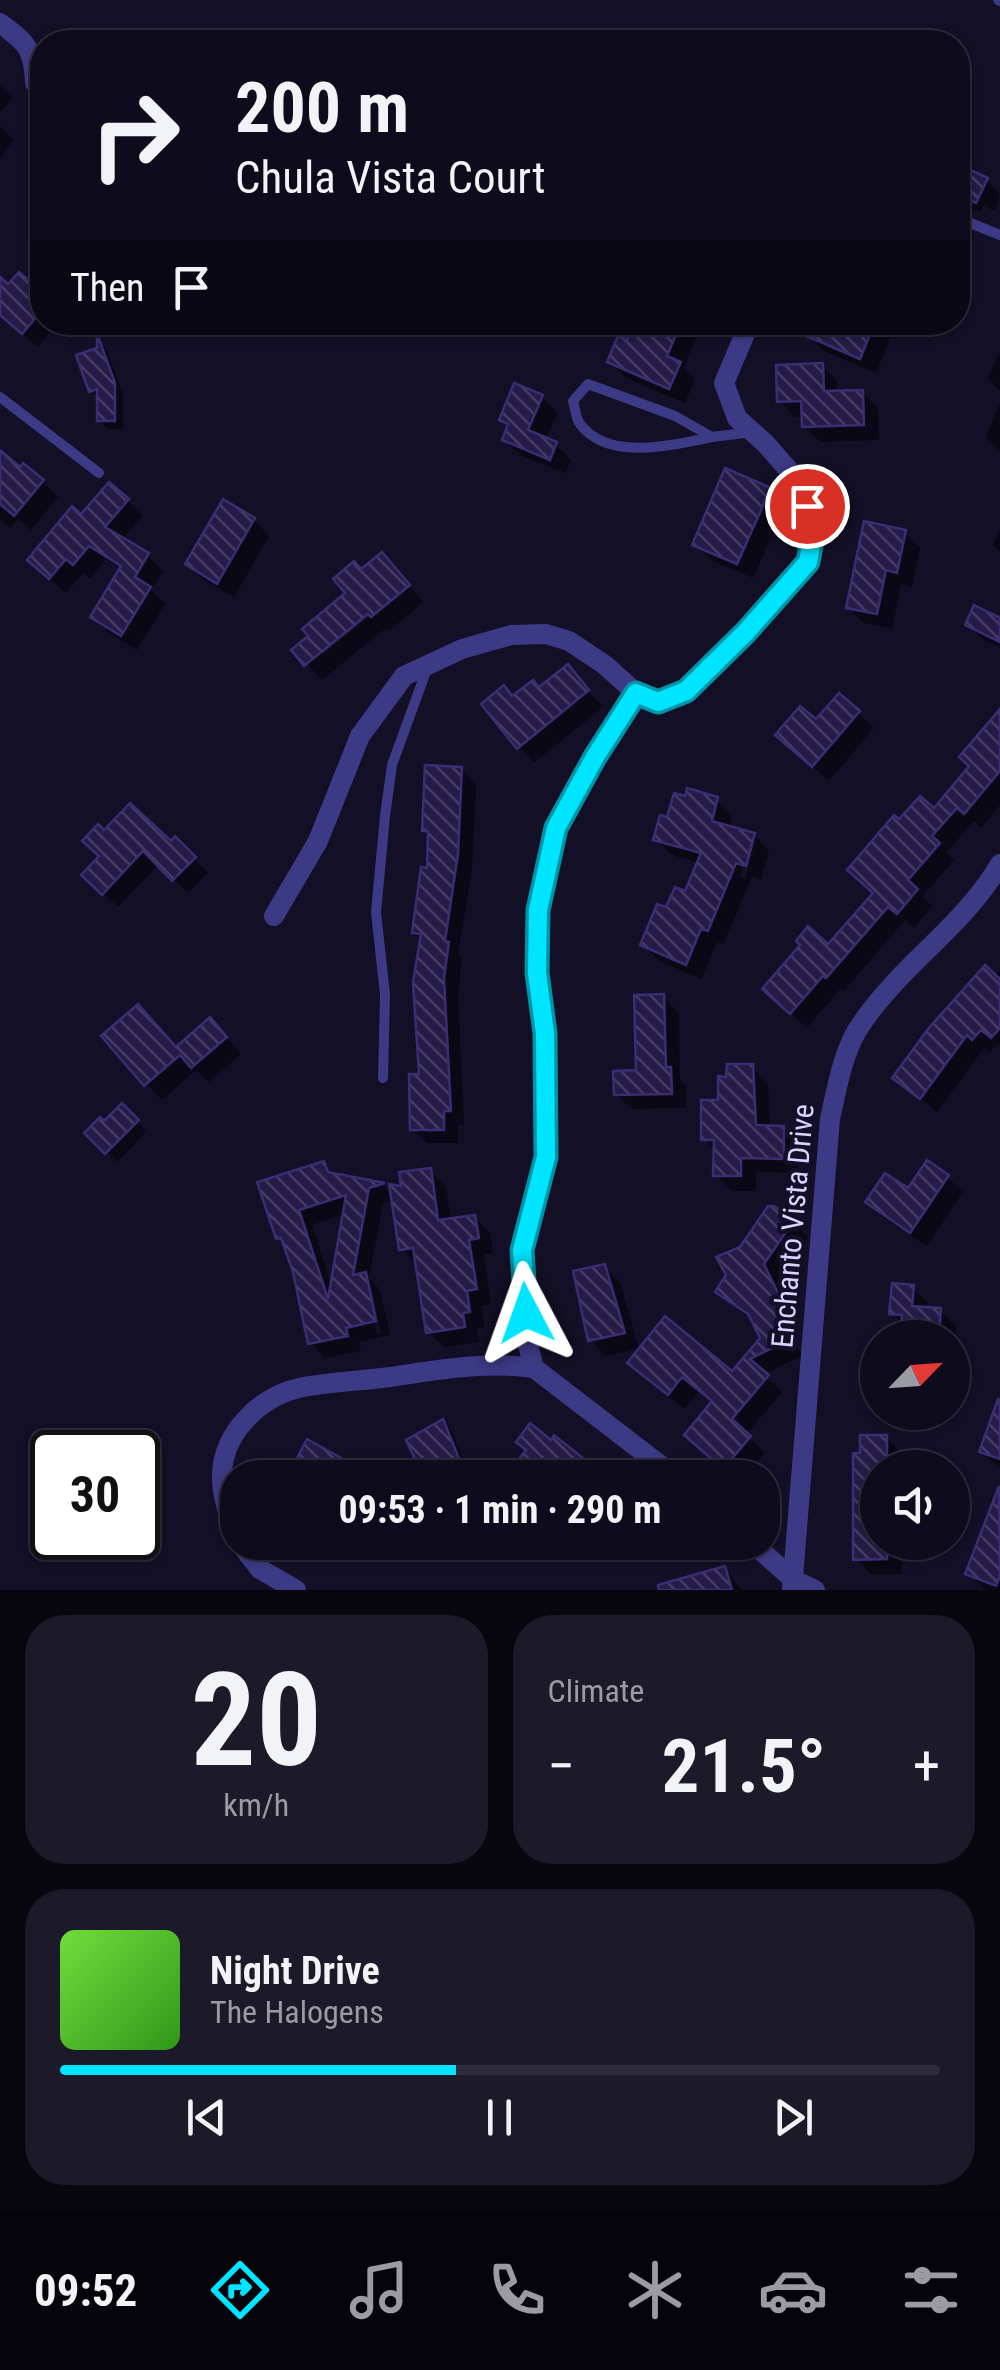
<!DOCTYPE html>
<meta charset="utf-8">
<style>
:root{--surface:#0e0b1c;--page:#1c1929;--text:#f1f3f6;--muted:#9b9ba3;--line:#2e2b3b;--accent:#00e5ff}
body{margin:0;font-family:"Roboto Condensed",sans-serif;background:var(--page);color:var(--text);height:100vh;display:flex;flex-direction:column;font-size:38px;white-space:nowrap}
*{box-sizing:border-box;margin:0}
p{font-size:32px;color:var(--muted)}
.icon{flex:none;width:55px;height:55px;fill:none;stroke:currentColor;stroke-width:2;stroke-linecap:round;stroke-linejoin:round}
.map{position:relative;height:1590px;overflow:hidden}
.side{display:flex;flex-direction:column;gap:25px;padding:25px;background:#08060f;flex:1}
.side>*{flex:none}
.top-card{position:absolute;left:30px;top:30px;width:940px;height:305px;border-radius:40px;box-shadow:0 2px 8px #0004,0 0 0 2px var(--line);background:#0e0b1c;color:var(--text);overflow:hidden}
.needle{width:65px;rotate:65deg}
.fabs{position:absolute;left:860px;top:1320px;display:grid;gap:20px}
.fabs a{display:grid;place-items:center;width:110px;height:110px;border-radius:50%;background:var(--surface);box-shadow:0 2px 8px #0004,0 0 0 2px var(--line);font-size:50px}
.speed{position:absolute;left:30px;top:1430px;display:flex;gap:20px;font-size:50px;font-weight:700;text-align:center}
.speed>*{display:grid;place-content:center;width:130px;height:130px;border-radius:50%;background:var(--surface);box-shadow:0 2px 8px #0004,0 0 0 2px var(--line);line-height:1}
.speed .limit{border:5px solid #111;border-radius:15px;background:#fff;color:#111}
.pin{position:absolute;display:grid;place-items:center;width:85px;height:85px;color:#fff;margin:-42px;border:5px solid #fff;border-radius:50%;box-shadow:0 2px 10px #0007}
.me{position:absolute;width:110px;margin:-55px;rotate:356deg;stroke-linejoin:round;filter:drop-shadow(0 0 8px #0008)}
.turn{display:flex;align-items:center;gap:35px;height:210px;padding:0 40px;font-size:45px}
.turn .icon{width:130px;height:130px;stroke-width:2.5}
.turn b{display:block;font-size:70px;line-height:85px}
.then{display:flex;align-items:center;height:95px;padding:0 40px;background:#0003;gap:20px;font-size:38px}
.big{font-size:75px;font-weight:700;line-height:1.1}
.side .tile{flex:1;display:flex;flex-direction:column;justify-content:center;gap:15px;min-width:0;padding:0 35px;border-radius:40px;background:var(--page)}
.side .dial{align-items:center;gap:0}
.dial b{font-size:130px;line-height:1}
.song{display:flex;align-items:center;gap:30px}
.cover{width:120px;height:120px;border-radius:15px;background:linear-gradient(135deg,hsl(100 70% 55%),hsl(110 70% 35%))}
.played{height:10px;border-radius:5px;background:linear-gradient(90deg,var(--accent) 45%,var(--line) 45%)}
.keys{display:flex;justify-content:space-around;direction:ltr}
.heat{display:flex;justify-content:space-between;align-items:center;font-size:55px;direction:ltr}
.side .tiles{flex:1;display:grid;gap:25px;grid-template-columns:1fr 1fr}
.tile:last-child{grid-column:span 2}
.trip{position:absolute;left:220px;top:1460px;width:560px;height:100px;border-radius:40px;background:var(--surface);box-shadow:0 2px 8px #0004,0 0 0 2px var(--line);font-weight:700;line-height:100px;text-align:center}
.tab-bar{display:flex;height:160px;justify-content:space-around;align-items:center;background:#06040b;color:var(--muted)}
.tab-bar .icon{width:70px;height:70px}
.tab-bar .on{color:var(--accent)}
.tab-bar b{font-size:45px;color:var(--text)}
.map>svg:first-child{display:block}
.shadow{fill:#0007;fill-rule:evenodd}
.building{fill:url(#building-back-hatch);stroke:#3b2d73;stroke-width:2.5;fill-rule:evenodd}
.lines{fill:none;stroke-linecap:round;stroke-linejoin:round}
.lane{stroke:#3d3a85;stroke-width:10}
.street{stroke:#3d3a85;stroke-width:20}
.route-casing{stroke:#0095a6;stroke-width:25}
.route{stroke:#00e5ff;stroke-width:18}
.labels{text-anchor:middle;stroke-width:9;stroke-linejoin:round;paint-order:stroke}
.street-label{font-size:30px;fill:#d9d4ff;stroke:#130f26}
</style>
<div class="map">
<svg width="1000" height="1590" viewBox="0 0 1000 1590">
<defs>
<pattern id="building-back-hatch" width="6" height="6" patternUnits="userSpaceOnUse" patternTransform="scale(2.5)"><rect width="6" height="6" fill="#241b47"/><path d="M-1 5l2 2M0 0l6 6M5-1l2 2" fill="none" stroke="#433b63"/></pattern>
</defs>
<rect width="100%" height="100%" fill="#130f26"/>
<g class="shadow">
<path d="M305,33L317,41L318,42H298Z"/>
<path d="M0,85L13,98L0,113Z"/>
<path d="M0,126L14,140L0,158Z"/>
<path d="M958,153L977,170L975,175L986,180L1000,194L995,211L984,206L980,212L958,202Z"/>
<path d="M19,275L42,295V322H58L38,347L0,317V276L10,286Z"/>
<path d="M638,322H716L713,329L702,324L684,368L695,379L685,403L626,378L610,362L628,343Z"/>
<path d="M813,322H897L876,373L824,351L809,336Z"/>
<path d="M100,344L107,351L123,394V429H108L99,420V399L92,391Z"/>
<path d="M1000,351V391L988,378Z"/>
<path d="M822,366L837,381L838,393L862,392L878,408L879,440L820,442L804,426V417H795L780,401Z"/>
<path d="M542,397L557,413L546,440L555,444L571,460L566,473L520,455L505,439L510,427L502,419Z"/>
<path d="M1000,402V451L986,437Z"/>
<path d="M0,461L43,482L58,497L31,530L18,519L10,528L0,520Z"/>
<path d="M769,490L785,506L753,578L711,560L695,544Z"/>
<path d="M128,501L143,516L122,540L147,555L163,571L151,590L165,604L137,650L109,633L93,617L122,570L106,559L90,579L83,573L66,593L45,575L82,518Z"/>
<path d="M224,503L254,520L269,536L234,597L204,580L188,564Z"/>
<path d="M1000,529V552L993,545Z"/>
<path d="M905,533L920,548L912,587L901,584L892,629L864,623L848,607Z"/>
<path d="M397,571L423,602L389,631L386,628L322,680L294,650L312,636L349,594L361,572ZM377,604L380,608L323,654L319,651Z"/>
<path d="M1000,620V648L984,640L968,624Z"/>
<path d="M568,667L603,707L534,763L519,747L514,699L540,690Z"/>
<path d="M858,713L874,728L829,781L794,751L816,723Z"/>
<path d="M1000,713V805L981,828L974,821L946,853L954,860L922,897L932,906L914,928L905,920L843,992L840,989L807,1028L781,1005L875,894L899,823L934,811L972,766Z"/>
<path d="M461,770L476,784L472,870L458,955L462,959L458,994L464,1125H458V1143H427L413,1128L422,1077V940L415,932L429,871L431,836L424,830Z"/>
<path d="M717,800L732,815L729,828L754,835L769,851L761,880L752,877L723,945L717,942L702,979L659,961L643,945L668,911L686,894L699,863L672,855L656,839L669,820ZM750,842H755L745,879L740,877Z"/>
<path d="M104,834L171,844L175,840L208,873L188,893L159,864L118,907L85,875L102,857Z"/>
<path d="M1000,971V1045L998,1043L989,1053L984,1048L937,1112L896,1078Z"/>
<path d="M663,997L679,1013L680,1080L686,1085V1108L632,1109L616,1094L638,1072Z"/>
<path d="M225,1036L241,1054L209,1082L196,1070L162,1100L104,1037L177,1049Z"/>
<path d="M752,1067L768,1083L770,1128H783L799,1144L798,1173L756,1172V1191H732L716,1175V1151L704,1139L729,1079Z"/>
<path d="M122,1106L147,1131L117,1162L88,1133L104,1124Z"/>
<path d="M323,1164L336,1177L383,1186L393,1196L430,1171L446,1186L451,1221L474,1217L490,1233L493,1253L484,1255L491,1304L481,1306L485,1327L477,1328L479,1342L444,1347L429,1332L418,1265L401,1248L394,1199L383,1203L369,1278L380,1290L390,1335L359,1342L361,1351L325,1358L311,1343L287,1247L278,1238ZM345,1214L332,1287L312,1225ZM367,1289H372L381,1333L377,1334Z"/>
<path d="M947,1177L963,1192L927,1246L884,1218L869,1202Z"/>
<path d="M792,1222L808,1237L778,1281L799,1324L789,1329L802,1356L764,1374L782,1392L746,1435L765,1453L744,1478H734L702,1451L714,1403L699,1391L684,1409L646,1378L732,1374L763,1338L754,1321L718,1291Z"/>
<path d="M604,1267L620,1282L639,1349L606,1356L591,1340Z"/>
<path d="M913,1288L928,1303V1310L940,1311L956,1326L952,1370V1338H903L904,1325L892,1313Z"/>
<path d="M1000,1400V1468L982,1451Z"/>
<path d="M442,1422L452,1432L468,1471L461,1474L463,1478L425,1475Z"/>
<path d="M886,1437L902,1453V1468H878V1542H902V1574H871L856,1558L863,1455Z"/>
<path d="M528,1451L591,1468L601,1478H519Z"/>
<path d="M997,1496L1000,1590H986L968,1573Z"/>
<path d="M725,1569L742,1590H682Z"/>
</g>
<g class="building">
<path d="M958,164L988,178L976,203L958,195Z"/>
<path d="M19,272L42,291V310L22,334L0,315V277L8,284Z"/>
<path d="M634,322H681L667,356L681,362L669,389L607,362L618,336L627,340Z"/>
<path d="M774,322H875L860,359Z"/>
<path d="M97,339H99L115,383V421H97V389L89,392L76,355L97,348Z"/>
<path d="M823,363L824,391L863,390L864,425L802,427L801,401L777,402L776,365Z"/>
<path d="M514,383L543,395L528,430L557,442L550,460L502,440L508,424L499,420Z"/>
<path d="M0,450L20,467L23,463L44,480L14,516L0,504Z"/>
<path d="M725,468L771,488L737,564L692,545Z"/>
<path d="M109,482L129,499L105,527L149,553L135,577L151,587L121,636L90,617L121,566L89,546L73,565L66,559L49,579L27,560L72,506L81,514Z"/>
<path d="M223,499L255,518L217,584L185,564Z"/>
<path d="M864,521L906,530L897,573L886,570L877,614L846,608Z"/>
<path d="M382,552L410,585L371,617L368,614L304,666L291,650L308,636L302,629L345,593L333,579L354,561L361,569Z"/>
<path d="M974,605L1000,618V642L965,625Z"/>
<path d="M568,664L589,690L517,749L481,704L504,685L512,696L533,680L539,687Z"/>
<path d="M839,693L860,711L812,767L775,735L800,706L816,719Z"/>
<path d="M1000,709V771L964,814L957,808L932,836L940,843L908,880L918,889L897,914L888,907L826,978L823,976L790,1014L762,989L800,945L796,941L808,926L828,944L873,893L847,870L894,815L899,819L920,796L934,808L969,766L959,757Z"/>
<path d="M425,765L462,767L458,854L445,941L449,942L444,978L451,1111H444V1130H410L409,1074H419L413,982L421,934L412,933L421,867L427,868L428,831H422Z"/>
<path d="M687,788L718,797L712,821L755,833L746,866L736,863L708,931L701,929L686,965L640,945L657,904L666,907L675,887L685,891L701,853L653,840L660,815L667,817L674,793L685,796Z"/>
<path d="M130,803L171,841L175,836L196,857L172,881L143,851L102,895L81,875L99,856L82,841L98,824L104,830Z"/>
<path d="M985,965L1000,979V1028L991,1038L981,1030L972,1040L967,1035L920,1099L892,1078L928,1029Z"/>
<path d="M664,994L666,1067H671L672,1094L614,1095L613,1071L636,1070L634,995Z"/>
<path d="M138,1004L176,1047L210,1017L227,1037L191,1068L180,1055L144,1086L101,1036Z"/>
<path d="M727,1064H753L756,1125L784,1126V1159L741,1158V1176H713L714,1140H701V1100H718V1076L726,1077Z"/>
<path d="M122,1103L139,1120L105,1154L84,1133L100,1117L104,1121Z"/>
<path d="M927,1160L949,1175L910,1233L865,1202L885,1173L908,1188Z"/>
<path d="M324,1161L328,1172L385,1183L369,1188L353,1275L366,1272L376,1321L346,1328L348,1336L308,1344L293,1272L281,1238L276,1239L257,1182ZM346,1195L328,1299L299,1210Z"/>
<path d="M431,1168L438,1220L475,1215L479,1238L469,1240L477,1289L467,1291L470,1312L463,1313L465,1327L426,1333L413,1248L399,1250L389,1184L401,1186L399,1172Z"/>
<path d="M768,1206H774L794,1220L764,1264L785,1308L775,1313L788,1340L750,1359L769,1375L732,1419L751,1436L723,1469L684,1435L712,1401L682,1377L668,1395L627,1363L665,1316L732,1371L760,1338L748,1314L715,1292L726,1275L716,1257L740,1247Z"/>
<path d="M605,1264L625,1333L588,1341L573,1271Z"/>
<path d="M892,1283L914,1285L912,1306L941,1308L939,1338H900L902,1315L889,1314Z"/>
<path d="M998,1399L1000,1400V1459L979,1452Z"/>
<path d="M443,1419L460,1461L453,1464L455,1469L440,1476L435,1471L423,1477L406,1440Z"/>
<path d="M530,1423L551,1440L554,1435L593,1466L584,1478H504L526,1450L516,1442Z"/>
<path d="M860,1435H887V1468H878V1542H887V1559L853,1560V1453H860Z"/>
<path d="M307,1439L377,1478H307L303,1462L297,1458Z"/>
<path d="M999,1486L1000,1576L996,1586L965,1574Z"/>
<path d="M725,1566L732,1590H659L658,1585Z"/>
</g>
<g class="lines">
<g class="lane">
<path d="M998,0L1000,1"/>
<path d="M958,218L1000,235"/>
<path d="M0,397L99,473"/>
<path d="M712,437C674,445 608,462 580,424C576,419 575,408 573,401L588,384L675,416L712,437L752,432"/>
<path d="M383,1078L385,995L376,912L385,816L392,765L428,666"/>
</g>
<g class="street">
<path d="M0,23C27,43 34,49 35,83"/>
<path d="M274,916L318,841L360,736L404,676L462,649L511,635L546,634L569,641L605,665L636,693L658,701L686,691L747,632L808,562L814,529L800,483L766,444L737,418L724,383L750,322"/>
<path d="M534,1368L677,1478"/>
<path d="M238,1540C230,1518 221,1496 222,1473C224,1432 260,1397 299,1388C328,1382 360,1381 390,1377C438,1370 486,1361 534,1368L528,1345L522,1250L545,1157V1033L537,973L538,910L556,828L595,757L636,693"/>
<path d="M239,1542L260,1569L296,1590"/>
<path d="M751,1542L794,1580L815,1590"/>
<path d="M792,1590L830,1119C837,1088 843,1049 862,1023C901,965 965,925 1000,864"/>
</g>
</g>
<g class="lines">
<defs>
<path id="route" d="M526,1313L522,1250L546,1157L545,1033L537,973L538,910L556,828L595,757L636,693L658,702L686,691L746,632L808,562L814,529L807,506"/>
</defs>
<use href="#route" class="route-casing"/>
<use href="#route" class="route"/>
</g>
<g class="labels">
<g class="street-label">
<text transform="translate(793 1226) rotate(-85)" y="10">Enchanto Vista Drive</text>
</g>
</g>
</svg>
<div class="fabs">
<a><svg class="needle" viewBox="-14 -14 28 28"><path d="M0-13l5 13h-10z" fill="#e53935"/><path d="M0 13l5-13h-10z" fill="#9b9ba3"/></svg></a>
<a><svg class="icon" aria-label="sound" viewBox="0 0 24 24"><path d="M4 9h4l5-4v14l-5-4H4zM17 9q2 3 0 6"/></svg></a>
</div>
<div class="speed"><div class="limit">30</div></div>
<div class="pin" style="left:807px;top:506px;background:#d93025"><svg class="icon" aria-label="arrive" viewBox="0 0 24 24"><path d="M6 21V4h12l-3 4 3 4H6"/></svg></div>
<svg class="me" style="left:526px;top:1313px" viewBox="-20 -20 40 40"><path d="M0-17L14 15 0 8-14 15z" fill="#00e5ff" stroke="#fff" stroke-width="4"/></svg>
<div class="trip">09:53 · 1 min · 290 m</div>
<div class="top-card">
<div class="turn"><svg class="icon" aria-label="right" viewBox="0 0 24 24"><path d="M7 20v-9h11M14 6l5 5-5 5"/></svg><div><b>200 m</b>Chula Vista Court</div></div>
<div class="then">Then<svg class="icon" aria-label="arrive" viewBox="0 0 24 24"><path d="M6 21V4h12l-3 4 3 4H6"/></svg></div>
</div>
</div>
<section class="side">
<div class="tiles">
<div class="tile dial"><b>20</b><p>km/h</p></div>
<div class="tile"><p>Climate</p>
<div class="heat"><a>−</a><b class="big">21.5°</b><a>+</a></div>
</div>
<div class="tile">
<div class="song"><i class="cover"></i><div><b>Night Drive</b><p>The Halogens</p></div></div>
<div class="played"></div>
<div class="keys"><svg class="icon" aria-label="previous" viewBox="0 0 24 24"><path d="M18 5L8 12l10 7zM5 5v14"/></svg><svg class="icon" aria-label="pause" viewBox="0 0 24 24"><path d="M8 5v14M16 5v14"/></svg><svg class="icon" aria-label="next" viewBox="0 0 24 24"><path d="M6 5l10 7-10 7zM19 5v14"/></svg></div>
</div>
</div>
</section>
<nav class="tab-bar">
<b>09:52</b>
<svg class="icon on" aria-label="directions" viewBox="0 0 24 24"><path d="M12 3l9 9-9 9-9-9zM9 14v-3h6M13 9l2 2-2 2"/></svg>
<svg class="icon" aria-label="music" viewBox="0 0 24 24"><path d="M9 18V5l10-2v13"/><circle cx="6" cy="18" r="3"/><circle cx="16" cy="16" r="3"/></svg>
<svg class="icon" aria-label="phone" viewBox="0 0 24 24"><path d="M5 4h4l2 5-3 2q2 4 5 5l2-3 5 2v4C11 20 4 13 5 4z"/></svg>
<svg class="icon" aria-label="climate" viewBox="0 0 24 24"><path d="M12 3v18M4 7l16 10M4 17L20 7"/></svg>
<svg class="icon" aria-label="car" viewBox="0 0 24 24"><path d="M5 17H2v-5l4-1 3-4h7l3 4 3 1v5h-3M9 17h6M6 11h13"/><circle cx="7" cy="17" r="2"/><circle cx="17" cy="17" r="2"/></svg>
<svg class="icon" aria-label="filters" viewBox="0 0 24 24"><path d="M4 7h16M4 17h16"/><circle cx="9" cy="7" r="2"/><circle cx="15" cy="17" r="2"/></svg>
</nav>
